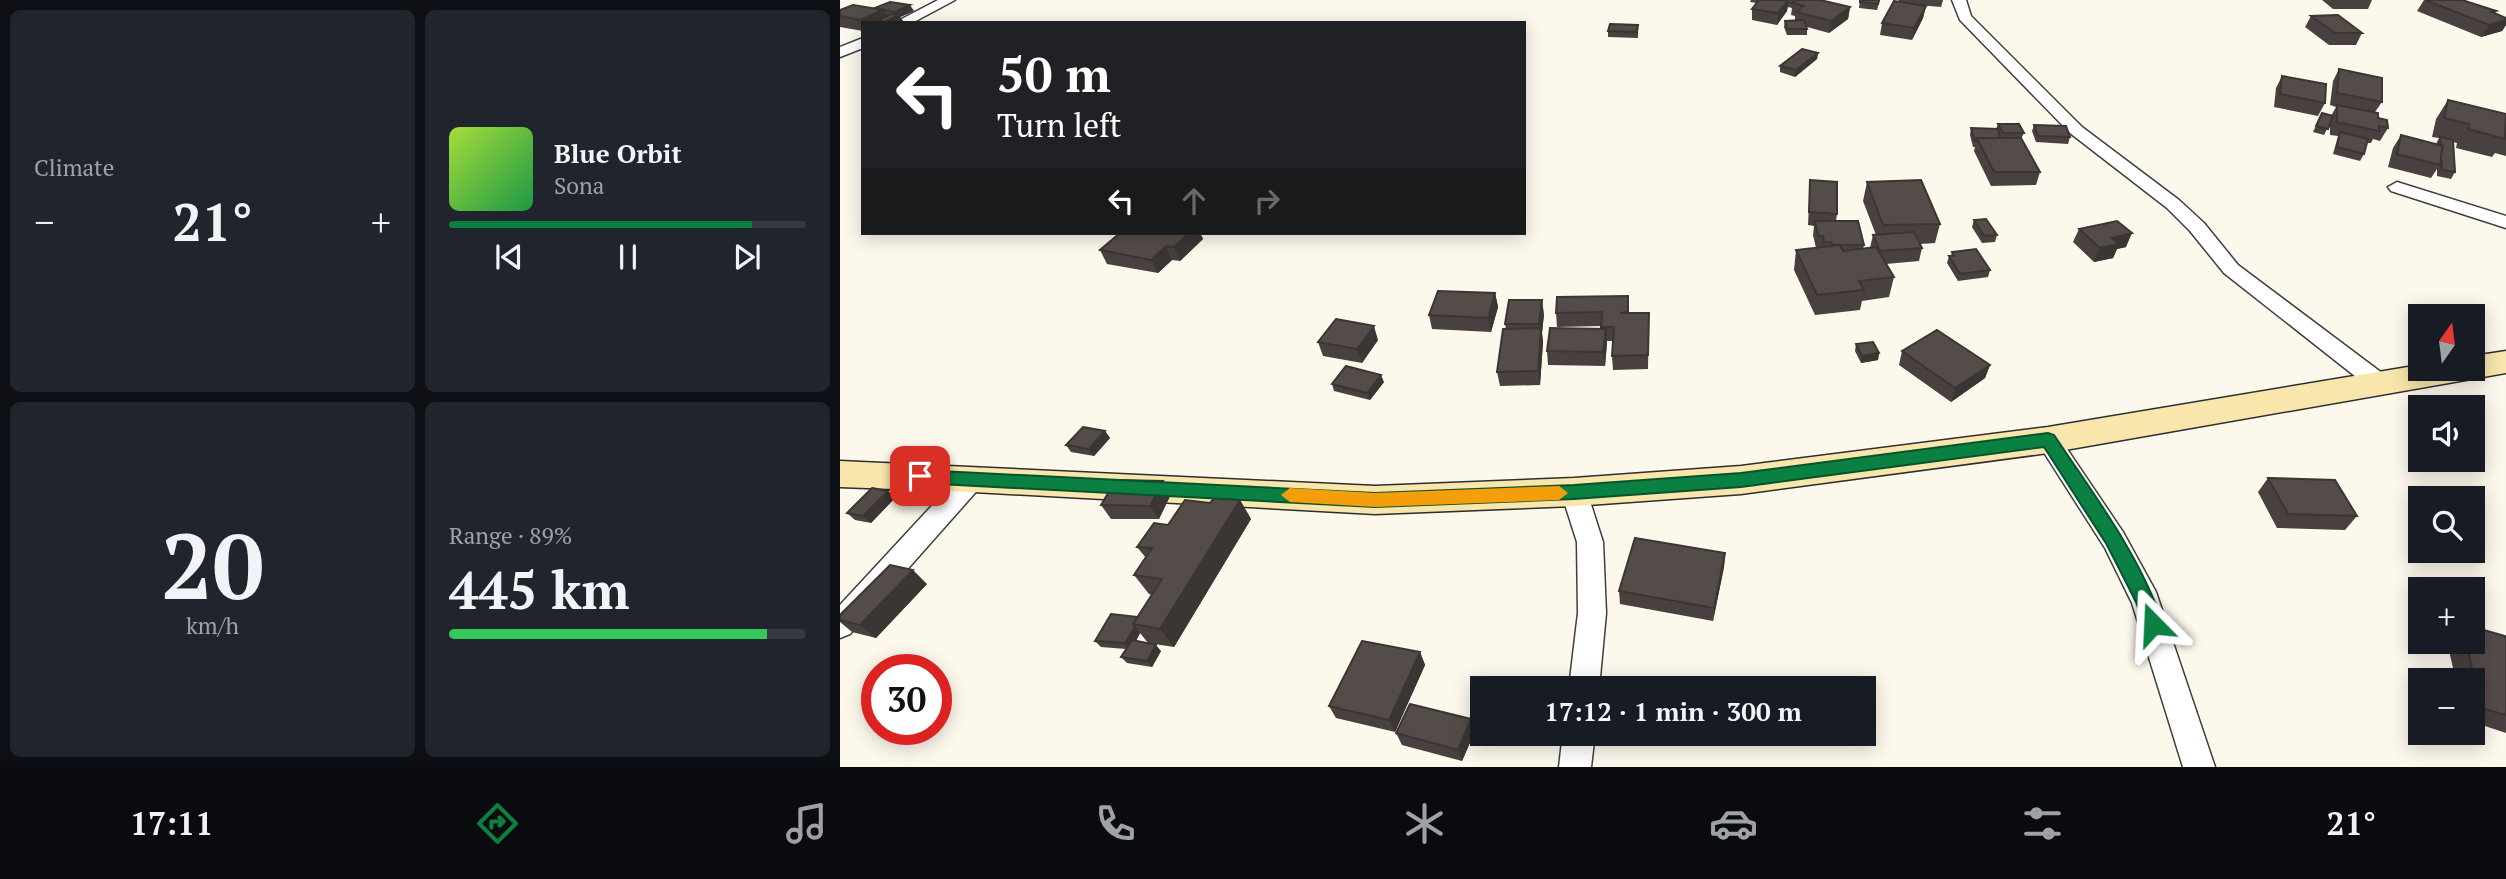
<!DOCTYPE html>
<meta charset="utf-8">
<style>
:root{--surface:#171b24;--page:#20242c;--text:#f1f3f6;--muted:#9ea1a6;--line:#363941;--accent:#0b8043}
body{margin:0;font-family:"PT Serif",serif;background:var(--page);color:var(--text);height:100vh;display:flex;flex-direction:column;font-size:26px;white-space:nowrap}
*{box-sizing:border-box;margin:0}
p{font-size:23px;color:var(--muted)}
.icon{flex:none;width:38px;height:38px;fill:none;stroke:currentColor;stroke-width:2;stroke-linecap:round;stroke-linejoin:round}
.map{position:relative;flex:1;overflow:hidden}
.panel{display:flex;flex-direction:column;gap:10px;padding:10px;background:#0d0f14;width:840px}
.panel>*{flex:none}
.guide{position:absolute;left:21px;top:21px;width:665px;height:214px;border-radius:0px;box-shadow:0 4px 18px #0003;background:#202124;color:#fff;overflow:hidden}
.needle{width:46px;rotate:14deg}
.tools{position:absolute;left:1568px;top:304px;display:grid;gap:14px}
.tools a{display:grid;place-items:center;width:77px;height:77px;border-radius:0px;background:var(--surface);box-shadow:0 4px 18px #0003;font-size:35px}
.speed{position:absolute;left:21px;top:654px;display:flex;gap:14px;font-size:35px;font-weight:700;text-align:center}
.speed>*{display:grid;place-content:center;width:91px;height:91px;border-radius:50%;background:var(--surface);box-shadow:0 4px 18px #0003;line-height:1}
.speed .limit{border:10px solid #d22;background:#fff;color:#111}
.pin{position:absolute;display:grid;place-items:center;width:60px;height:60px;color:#fff;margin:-30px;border-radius:14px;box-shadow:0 4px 10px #0006}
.me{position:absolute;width:77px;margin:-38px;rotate:339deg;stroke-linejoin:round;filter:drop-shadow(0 0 5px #0008)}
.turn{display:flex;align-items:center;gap:24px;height:147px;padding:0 21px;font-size:32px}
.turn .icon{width:91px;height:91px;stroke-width:2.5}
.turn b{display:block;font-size:49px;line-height:60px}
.lanes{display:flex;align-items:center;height:66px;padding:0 21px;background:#0003;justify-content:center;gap:35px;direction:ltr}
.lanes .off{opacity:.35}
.big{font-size:52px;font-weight:600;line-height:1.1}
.panel .card{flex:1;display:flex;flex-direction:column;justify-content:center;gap:10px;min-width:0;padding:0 24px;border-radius:10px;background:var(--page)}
.panel .dial{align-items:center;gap:0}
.dial b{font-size:91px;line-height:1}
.song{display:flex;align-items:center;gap:21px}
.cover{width:84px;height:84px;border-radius:10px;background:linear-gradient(135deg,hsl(80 70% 55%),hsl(140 70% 35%))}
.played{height:7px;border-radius:4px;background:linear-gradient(90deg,var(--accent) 85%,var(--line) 85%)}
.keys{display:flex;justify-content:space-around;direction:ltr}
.heat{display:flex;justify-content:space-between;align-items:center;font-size:38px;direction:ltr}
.charge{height:10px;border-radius:5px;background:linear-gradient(90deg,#34c759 89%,var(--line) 0)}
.panel .tiles{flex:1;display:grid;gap:10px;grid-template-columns:repeat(2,1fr)}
.trip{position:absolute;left:630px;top:676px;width:406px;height:70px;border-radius:0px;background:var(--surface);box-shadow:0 4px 18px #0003;font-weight:600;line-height:70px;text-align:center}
.tab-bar{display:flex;height:112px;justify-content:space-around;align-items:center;background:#090b0e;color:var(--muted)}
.tab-bar .icon{width:49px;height:49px}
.tab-bar .current{color:var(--accent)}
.tab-bar b{font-size:32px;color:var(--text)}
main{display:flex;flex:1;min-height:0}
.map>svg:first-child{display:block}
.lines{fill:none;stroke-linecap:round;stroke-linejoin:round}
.street-casing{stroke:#3f3f3f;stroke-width:3}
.secondary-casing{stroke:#2e2e2e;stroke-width:3}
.street{fill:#fff;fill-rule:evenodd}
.secondary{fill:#f8e6ad;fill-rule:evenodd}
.wall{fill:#48413f}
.shaded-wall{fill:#3b3533}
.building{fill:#544c49;stroke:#3b3533;stroke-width:2}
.route{fill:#0b8043;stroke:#07532c;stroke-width:2}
.slow{fill:#f59e0b}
</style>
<main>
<section class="panel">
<div class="tiles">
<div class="card"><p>Climate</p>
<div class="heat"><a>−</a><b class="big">21°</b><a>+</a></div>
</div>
<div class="card">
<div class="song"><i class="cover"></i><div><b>Blue Orbit</b><p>Sona</p></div></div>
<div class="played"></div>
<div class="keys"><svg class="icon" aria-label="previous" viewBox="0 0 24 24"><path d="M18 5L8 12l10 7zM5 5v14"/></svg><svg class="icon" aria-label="pause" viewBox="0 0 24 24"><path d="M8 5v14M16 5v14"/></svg><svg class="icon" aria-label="next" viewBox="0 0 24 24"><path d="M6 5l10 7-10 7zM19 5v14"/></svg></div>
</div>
<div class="card dial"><b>20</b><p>km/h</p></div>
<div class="card"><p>Range · 89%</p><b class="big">445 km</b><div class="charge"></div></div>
</div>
</section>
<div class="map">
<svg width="1666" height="767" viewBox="0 0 1666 767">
<rect width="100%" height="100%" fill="#fdf8ec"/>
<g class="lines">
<defs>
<g id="street">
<path d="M98,0H115L72,23H54Z"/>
<path d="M1112,0H1126L1131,16L1242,127L1339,200L1364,223L1398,265L1546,376L1549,382L1546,388H1530L1384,273L1350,231L1327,208L1230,133L1120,20Z"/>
<path d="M23,38V48L0,57V47Z"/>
<path d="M1557,182L1666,216V228L1551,191L1548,187Z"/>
<path d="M1208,431L1217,434L1283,532L1316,592L1375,767H1343L1292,603L1265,548L1196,440L1199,434Z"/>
<path d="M133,468L142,471L146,478L142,485L10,634L0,638V605L124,471Z"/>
<path d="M734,482L743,485L747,492L763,542L766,613L759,688H729L738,613L737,542L721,492L725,485Z"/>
<path d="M723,733H755L751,767H719Z"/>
</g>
<path id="secondary" d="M1666,351V373L1208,453L901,494L734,506L535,514L133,492L0,487V461L535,486L734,478L901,466L1208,427L1580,365V369H1633V356Z"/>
</defs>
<use href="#street" class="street-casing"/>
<use href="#secondary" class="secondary-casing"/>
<use href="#street" class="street"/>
<use href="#secondary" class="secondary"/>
</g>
<g class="wall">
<path d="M911,0H980L1010,7L1008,19L989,33L967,27V35H947L944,27L945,21L955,20V16L951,15L952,8L948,7L947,11L937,25L912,20V9L917,3L910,2Z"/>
<path d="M1020,0H1040L1037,10L1019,8Z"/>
<path d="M1059,0H1103L1101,7L1077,5L1086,6L1083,18L1072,40L1040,35L1042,23Z"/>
<path d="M1482,0H1532L1528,9H1493Z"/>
<path d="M1584,0L1655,13L1666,18V25L1662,31L1641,37L1577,11Z"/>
<path d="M35,8L74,11L60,17L63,21L60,23H23V31L0,27V10Z"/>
<path d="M1471,16L1522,33L1516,45H1489L1465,27Z"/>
<path d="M798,25V38L768,37V31Z"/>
<path d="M978,53L977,59L955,77L940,72V66Z"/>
<path d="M1499,69L1542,102L1535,112L1538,118L1548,128L1540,141L1533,139L1531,143H1527L1524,154L1520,161L1493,154L1498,136L1490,135V123L1484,135L1473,132L1482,113L1491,116L1496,107L1490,105L1493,81Z"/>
<path d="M1442,76L1485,103L1478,116L1434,107L1436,88Z"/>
<path d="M1608,100L1666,114V156L1655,153L1652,157L1616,148L1617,143L1613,142L1615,172L1611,179L1597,176V169L1591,178L1548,167L1553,148L1561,135L1596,144L1599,138L1592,137L1596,119Z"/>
<path d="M1158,124L1184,133L1181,139L1200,172L1196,185L1151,186L1134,151L1135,147H1133L1130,135L1131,128L1156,129Z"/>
<path d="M1194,125L1230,137L1228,144L1196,142L1192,131Z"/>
<path d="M970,180L997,214L996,221L1024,245L1023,249L1030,248L1033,235H1036L1023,201L1027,182L1100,224L1095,243L1080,244L1082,248L1079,261L1046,264L1054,277L1049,297L1022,301L1020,310L975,315L954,270L956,250L976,248L973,235L974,226L968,225Z"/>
<path d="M1134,220L1157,235L1155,242L1142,243L1132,227Z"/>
<path d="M1239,229L1286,247L1277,249L1273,258L1254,262L1233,242Z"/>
<path d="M280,233H360L363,239L340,261L332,260L318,273L267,264L260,250Z"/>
<path d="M1112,252L1150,270L1148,277L1118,281L1107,263L1109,256H1111Z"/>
<path d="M655,293L658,307L651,332L592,329L589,315Z"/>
<path d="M717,297L789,313H809L808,369L773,370L772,356L773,341H767L765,366L708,365L707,351L761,329V326L717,327L716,313Z"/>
<path d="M704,314L702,333L703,342L700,385L660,386L657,372L666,329L665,324Z"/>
<path d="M538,340L522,363L483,356L478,342Z"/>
<path d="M1016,344L1039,353L1038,360L1021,363L1015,351Z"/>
<path d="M1062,351L1150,365L1145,378L1111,402L1059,365Z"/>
<path d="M544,382L530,400L494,391L492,384Z"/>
<path d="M265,431L270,438L254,456L231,452L226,445Z"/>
<path d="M1428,478L1517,516L1505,530L1437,528L1418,492Z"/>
<path d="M323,481L331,494L319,519H271L261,505Z"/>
<path d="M48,491L55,498L31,523L15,520L7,513Z"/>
<path d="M400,500L411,519L334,647L308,643L300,633L296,641L321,651L312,667L287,663L281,657L286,649L261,647L255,641L298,617L312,595L309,594L294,575L306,558L297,547L328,525L370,503Z"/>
<path d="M885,553L884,567L873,621L780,604L779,591Z"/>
<path d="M87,584L36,638L12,632L0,622V620Z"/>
<path d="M1666,640V733L1633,722V681H1616L1607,642H1633Z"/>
<path d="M580,652L585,665L555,732L496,718L489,706Z"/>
<path d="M635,731L622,761L562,745L556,733Z"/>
</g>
<g class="shaded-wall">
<path d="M948,0L947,11L937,25L938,13Z"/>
<path d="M70,5L74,11L60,17L63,21L60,23H45L37,21L38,23L23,24L20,20L43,10L50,20L57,16L55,12Z"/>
<path d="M1086,6L1083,18L1072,40L1074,28Z"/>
<path d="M1010,7L1008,19L989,33L991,21Z"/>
<path d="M1666,20V25L1662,31L1641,37L1649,25Z"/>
<path d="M978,53L977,59L955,77L956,70Z"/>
<path d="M349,233H360L363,239L340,261L334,247Z"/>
<path d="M1292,233L1286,247L1277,249L1273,258L1254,262L1260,248L1272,238Z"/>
<path d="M326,246L332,260L318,273L311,260Z"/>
<path d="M655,293L658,307L651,332L648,318Z"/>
<path d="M702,300L704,314L702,333L703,342L700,385L698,371L700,335L699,324Z"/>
<path d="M534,326L538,340L522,363L517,349Z"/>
<path d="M766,329L767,343L765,366L763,352Z"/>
<path d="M1039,353L1038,360L1021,363L1022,356Z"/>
<path d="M1150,365L1145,378L1111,402L1115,388Z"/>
<path d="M541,375L544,382L530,400L527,393Z"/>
<path d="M265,431L270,438L254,456L249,449Z"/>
<path d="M323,481L331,494L319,519L310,506Z"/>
<path d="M48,491L55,498L31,523L23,516Z"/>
<path d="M400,500L411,519L334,647L320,629Z"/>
<path d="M885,553L884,567L873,621L874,608Z"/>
<path d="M73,570L87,584L36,638L20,625Z"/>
<path d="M295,627L300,633L291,650L285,643Z"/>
<path d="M316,645L321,651L312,667L307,661Z"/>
<path d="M580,652L585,665L555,732L549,720Z"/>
<path d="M631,719L635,731L622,761L618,750Z"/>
</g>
<g class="building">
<path d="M919,0H948L938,13L912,9Z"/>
<path d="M956,0H980L1010,7L991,21L956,12L964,6L952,3Z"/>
<path d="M1020,0H1039L1038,4L1020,2Z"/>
<path d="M1585,0H1622L1656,11L1652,12L1666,18V20L1649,25Z"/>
<path d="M1054,1L1086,6L1074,28L1042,23Z"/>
<path d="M50,2L70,5L55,12L35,8Z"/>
<path d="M13,5L43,10L20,20L0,16V10Z"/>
<path d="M51,14L59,15L45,22L37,21Z"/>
<path d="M1498,15L1522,33H1495L1471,16Z"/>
<path d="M964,20L967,29H947L945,21Z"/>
<path d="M770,24L798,25L797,32L768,31Z"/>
<path d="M962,49L978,53L956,70L940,66Z"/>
<path d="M1499,69L1542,78V102L1497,93Z"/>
<path d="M1442,76L1486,84L1485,103L1440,94Z"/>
<path d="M1608,100L1666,114L1665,139L1628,129L1629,124L1604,118Z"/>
<path d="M1497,105L1538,113V118L1547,120L1548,128L1539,126V131L1497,122Z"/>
<path d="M1482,113L1493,116L1488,129L1476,126Z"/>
<path d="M1158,124H1179L1184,133H1163Z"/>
<path d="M1194,125L1226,126L1230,137L1198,136Z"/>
<path d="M1131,128L1158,129L1160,138H1137V141H1135Z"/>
<path d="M1500,132L1528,139L1524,154L1497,147Z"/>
<path d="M1561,135L1603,146L1600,165L1557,154Z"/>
<path d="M1600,137L1613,140L1615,172L1602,170L1601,156L1603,146L1601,145Z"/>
<path d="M1137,138H1181L1200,172H1154Z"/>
<path d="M970,180L997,182V214L969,212Z"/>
<path d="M1081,180L1100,224L1043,225L1027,182Z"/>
<path d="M1146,219L1157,235L1144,236L1134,220Z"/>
<path d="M975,221H1018L1024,245H992L991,242H984L983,236H978Z"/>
<path d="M1277,221L1292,233L1272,238L1279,244L1260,248L1239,229Z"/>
<path d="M1074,232L1082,248L1040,251L1033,235Z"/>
<path d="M280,233H349L334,247L326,246L311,260L260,250Z"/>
<path d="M1000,245L1003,251L1036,247L1054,277L1019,281L1024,290L977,295L956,250Z"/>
<path d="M1136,249L1150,270L1120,274L1109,256H1114L1112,252Z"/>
<path d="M598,291L655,293L648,318L589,315Z"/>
<path d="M788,296V312L780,313H809L808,355L772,356L774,327H761L762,312L716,313L717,297Z"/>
<path d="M669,300H702L699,324H665Z"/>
<path d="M496,319L534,326L517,349L478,342Z"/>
<path d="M701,328L698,371L657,372L663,329Z"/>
<path d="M710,328L766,329L763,352L707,351Z"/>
<path d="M1097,330L1150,365L1115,388L1062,351Z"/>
<path d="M1033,342L1039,353L1022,356L1016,344Z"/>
<path d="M506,366L541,375L527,393L492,384Z"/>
<path d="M243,427L265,431L249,449L226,445Z"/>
<path d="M1428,478L1495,480L1517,516L1448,514Z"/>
<path d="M276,480L323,481L310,506L261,505Z"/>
<path d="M32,488L48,491L23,516L7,513Z"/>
<path d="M375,497L400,500L320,629L293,624L322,579L294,575L312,548L297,547L314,523L328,525L345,500L370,503Z"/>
<path d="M795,538L885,553L874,608L779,591Z"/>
<path d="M50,565L73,570L20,625L0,620V615Z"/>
<path d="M271,614L298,617L293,624L295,627L285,643L255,641Z"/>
<path d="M1633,627L1665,636L1666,640V715L1641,708L1626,642H1633Z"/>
<path d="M292,640L316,645L307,661L281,657Z"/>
<path d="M522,641L580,652L549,720L489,706Z"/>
<path d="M570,704L631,719L618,750L556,733Z"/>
</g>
<path class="route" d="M1208,433L1214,435C1254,495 1300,555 1323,624L1320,630L1313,633L1306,630L1296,602L1267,545L1204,447L901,487L734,499L535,507L80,483L71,476L80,470L535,493L734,485L901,473Z"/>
<path class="slow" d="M719,486L728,493L719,500L535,507L450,502L441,495L450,488L535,493Z"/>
</svg>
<div class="tools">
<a><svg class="needle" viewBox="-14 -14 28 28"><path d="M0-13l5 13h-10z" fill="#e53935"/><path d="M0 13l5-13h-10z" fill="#9ea1a6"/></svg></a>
<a><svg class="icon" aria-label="sound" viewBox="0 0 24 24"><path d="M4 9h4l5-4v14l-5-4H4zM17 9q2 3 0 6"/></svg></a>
<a><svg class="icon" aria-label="search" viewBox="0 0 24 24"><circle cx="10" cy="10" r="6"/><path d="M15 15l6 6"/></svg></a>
<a>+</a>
<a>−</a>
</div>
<div class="speed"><div class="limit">30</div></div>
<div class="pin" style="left:80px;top:476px;background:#d93025"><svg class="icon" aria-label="arrive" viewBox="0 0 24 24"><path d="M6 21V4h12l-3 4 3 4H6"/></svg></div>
<svg class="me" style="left:1313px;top:624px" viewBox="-20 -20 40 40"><path d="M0-17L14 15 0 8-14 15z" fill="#0b8043" stroke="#fff" stroke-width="4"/></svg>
<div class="trip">17:12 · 1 min · 300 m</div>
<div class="guide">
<div class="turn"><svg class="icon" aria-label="left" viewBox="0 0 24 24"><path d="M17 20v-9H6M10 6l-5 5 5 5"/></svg><div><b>50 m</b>Turn left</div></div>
<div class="lanes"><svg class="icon" aria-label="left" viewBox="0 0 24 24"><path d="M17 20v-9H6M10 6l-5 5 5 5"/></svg><svg class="icon off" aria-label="ahead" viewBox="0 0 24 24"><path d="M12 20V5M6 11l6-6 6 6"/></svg><svg class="icon off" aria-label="right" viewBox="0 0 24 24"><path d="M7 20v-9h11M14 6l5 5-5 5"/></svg></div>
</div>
</div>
</main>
<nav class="tab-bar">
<b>17:11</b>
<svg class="icon current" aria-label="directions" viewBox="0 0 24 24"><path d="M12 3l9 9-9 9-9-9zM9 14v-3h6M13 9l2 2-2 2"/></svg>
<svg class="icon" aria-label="music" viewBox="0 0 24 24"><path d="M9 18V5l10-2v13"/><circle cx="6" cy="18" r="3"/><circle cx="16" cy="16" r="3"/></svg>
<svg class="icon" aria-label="phone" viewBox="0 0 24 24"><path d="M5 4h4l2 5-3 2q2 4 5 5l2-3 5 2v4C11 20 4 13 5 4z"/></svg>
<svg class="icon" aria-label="climate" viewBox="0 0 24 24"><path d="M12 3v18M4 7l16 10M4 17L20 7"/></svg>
<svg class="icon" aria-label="car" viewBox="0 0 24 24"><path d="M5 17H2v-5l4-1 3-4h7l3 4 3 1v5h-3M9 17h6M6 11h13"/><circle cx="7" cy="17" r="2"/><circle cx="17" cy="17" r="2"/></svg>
<svg class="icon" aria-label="filters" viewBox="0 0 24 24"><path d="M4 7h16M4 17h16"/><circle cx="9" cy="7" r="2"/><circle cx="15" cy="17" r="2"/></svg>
<b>21°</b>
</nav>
